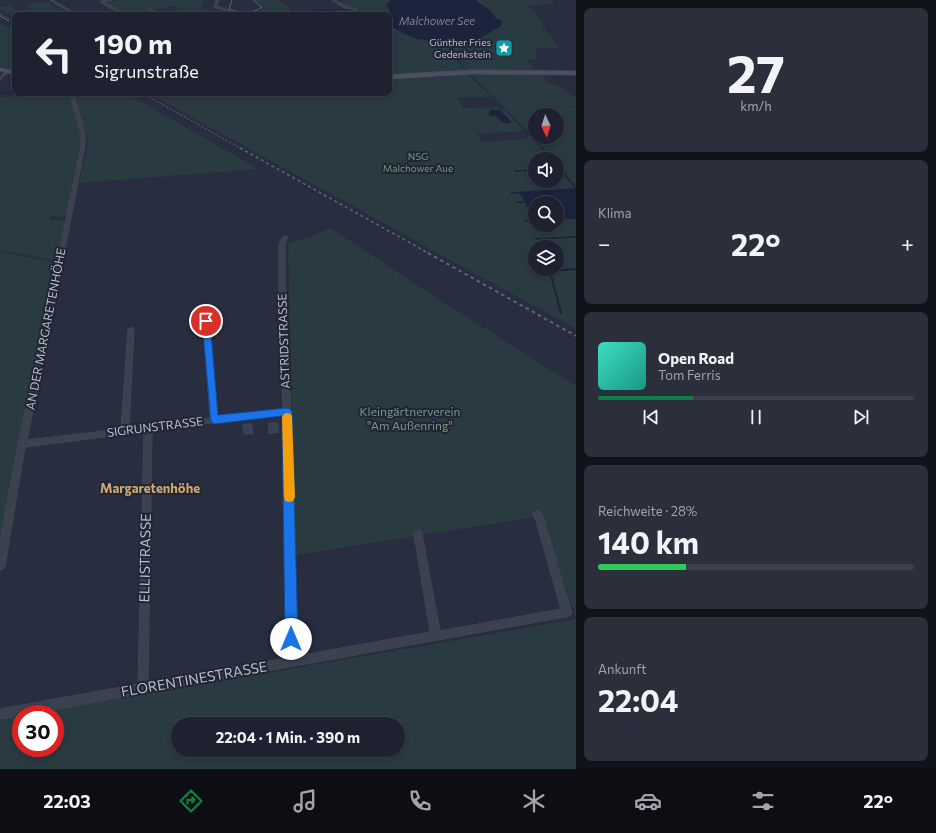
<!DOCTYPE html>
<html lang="de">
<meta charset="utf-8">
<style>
:root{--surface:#1e2230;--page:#2b2f3c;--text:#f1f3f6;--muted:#a1a4ab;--line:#3c3f4c;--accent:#0b8043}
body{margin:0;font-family:Commissioner,sans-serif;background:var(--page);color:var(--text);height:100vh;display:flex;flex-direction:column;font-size:15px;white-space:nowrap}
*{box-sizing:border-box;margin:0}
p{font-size:13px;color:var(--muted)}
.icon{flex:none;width:22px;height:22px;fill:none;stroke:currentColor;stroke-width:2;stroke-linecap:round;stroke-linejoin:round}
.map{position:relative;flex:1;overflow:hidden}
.drawer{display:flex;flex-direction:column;gap:8px;padding:8px;background:#10131a;width:360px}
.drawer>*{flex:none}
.top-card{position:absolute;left:12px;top:12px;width:380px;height:84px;border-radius:8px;box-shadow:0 2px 6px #0003,0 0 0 1px var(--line);background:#1e2230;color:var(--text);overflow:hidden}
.needle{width:26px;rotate:176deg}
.fabs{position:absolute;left:528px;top:108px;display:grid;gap:8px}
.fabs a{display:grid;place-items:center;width:36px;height:36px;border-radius:50%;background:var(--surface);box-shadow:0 2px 6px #0003,0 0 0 1px var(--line);font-size:20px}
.speed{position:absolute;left:12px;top:705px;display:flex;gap:8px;font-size:20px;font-weight:700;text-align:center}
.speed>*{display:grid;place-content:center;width:52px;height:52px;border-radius:50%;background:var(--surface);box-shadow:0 2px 6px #0003,0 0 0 1px var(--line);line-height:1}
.speed .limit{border:6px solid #d22;background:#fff;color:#111}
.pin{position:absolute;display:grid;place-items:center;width:34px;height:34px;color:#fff;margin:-17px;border:2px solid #fff;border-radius:50%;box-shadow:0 1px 4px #0007}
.me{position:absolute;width:44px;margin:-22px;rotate:0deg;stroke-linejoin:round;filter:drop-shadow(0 0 3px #0008)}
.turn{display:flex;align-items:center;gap:14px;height:84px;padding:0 16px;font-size:18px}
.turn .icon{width:52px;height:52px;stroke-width:2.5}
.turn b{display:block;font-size:28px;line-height:34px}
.big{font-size:30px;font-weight:700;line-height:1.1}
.drawer .card{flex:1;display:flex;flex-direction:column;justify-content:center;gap:6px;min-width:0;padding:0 14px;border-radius:8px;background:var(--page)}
.drawer .dial{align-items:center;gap:0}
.dial b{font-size:52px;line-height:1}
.song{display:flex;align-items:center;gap:12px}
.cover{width:48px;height:48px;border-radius:6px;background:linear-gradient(135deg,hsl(170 70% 55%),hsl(170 70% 35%))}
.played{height:4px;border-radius:2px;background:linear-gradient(90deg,var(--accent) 30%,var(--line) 30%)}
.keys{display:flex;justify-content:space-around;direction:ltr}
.heat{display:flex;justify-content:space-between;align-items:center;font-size:22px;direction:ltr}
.charge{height:6px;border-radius:3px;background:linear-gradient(90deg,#34c759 28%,var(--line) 0)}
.trip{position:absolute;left:171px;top:717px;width:234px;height:40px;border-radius:20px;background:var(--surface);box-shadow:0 2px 6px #0003,0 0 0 1px var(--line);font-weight:700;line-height:40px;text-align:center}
.tabs{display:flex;height:64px;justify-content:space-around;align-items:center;background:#0c0e13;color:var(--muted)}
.tabs .icon{width:28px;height:28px}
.tabs .selected{color:var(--accent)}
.tabs b{font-size:18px;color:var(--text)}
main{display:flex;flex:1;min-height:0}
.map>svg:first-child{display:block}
.green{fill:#2a3a41;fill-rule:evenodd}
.water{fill:#1b233d}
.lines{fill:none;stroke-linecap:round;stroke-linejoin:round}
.stream-far2{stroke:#1b233d;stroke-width:1}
.stream-far1{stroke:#1b233d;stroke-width:1.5}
.stream{stroke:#1b233d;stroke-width:2}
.building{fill:#3a4155}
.street-casing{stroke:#464959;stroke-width:1}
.secondary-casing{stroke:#464959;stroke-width:1}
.street{fill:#3c4150;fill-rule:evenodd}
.secondary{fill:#4a4f62;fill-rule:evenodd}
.tram{stroke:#5e6476;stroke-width:1}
.rail-far2{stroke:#5e6476;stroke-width:1;stroke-dasharray:2 2;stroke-linecap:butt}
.rail-far1{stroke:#5e6476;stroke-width:1.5;stroke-dasharray:3 3;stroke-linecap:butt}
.rail{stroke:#5e6476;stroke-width:2;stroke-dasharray:3.5 3.5;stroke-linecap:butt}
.route{fill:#1a73e8;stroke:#114b97}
.slow{fill:#f59e0b}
.labels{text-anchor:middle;stroke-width:4;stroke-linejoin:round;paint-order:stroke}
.far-poi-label{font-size:10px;fill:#b9bcca;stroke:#212535;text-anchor:end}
.far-park-label{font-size:10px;fill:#719982;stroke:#212535}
.far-water-label{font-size:11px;font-style:italic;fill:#7481a6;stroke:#212535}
.street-label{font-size:12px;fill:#b9bcca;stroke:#212535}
.park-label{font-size:12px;fill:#719982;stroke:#212535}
.neighbourhood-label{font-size:13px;font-weight:bold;fill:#cea96f;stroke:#212535}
.near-street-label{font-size:14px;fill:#b9bcca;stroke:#212535}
</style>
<main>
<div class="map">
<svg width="576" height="769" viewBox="0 0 576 769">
<rect width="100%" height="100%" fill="#282e40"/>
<g class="green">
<path d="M118,0H207L202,3L201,7L218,14L182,15L183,13L176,10L178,7L172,6L148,11L151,13L149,15H116L126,13L105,2Z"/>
<path d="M255,0H278L292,11L345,9L335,2L347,0H551L554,4L528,6L543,22L541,30H546L559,48H535L537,59L527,60L536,72L389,76V15H238L218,7H227L228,9C239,13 253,14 263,8V5Z"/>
<path d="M44,1L70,15H15V17L0,9V7L12,5L11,7L19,11L31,8L27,4Z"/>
<path d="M0,23L15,31V72L0,68Z"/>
<path d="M470,73L542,74L548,83L566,89H561L576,97V106L563,108L576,107V329L148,93H389V78ZM457,97H491L501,107L463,108ZM535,115H557V137H535ZM518,120L531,132L525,139L482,142L477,134L528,131ZM535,159H557V181H535ZM535,203H557V225H535ZM535,247H557V269H535Z"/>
<path d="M31,93H69L80,133L81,140L67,214L63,217L51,216L49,220L65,221L58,261L0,250V98Z"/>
<path d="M75,93L128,94L258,169L79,183L88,144Z"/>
<path d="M330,228L435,297L576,386V618L541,516L296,555L288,244L311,237Z"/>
<path d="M0,252L57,263L0,555Z"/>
<path d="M576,619V769H0V720L21,716V748H55V714H33ZM178,724H398V750H178Z"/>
</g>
<g class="water">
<path d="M391,0H476C484,7 492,9 496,19L502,20V24L499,28L495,29L481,38L445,42L417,39L402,33L390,25V15L388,14L391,13L386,5Z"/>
<path d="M489,110H500L511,121L510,123C503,124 500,121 497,116L487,115L490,113Z"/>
<path d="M576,189V218L557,219V203H535V220L519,192Z"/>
</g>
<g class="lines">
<g class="stream-far2">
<path d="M293,12L354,9"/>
<path d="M267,14L288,13"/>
<path d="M244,15L263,14"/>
<path d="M444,40L466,71"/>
<path d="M469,74L502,106L500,110"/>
<path d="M0,93L15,92"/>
<path d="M502,106L543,149"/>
</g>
<g class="stream-far1">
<path d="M542,148L552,159"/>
<path d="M557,165L576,188"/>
<path d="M515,171L535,170"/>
<path d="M511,193L576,189"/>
<path d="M516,202H527"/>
<path d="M557,219L576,218"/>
<path d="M526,221L535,220"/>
<path d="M536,239L576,237"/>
</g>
<g class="stream">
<path d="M550,271L576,269"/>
<path d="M551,275L561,313"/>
</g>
</g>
<g class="building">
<path d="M278,422L279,433L268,434V423Z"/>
<path d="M252,423L254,434L244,435L242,424Z"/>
</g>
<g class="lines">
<defs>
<g id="street">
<path d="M50,0H53L78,15H75Z"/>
<path d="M107,0H112L104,2L121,11V13L107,15L117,12L100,2Z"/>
<path d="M217,0H219L217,6L233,12V15H231V13L214,7Z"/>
<path d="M332,0H335L346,6L358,9L357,10L344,8Z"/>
<path d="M150,9L162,15H159L150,11Z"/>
<path d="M8,71L11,72L5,75L0,80C0,75 3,73 8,71Z"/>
<path d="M70,93H74L85,135V145L48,338L27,440L121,429L128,329L131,327L134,329L129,428L210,418L203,321L206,319L209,321L217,417L283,409L279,286V244L283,236H287L288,237L285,244V286L291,411L297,656L430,632L414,534L415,531L418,530L421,531L422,534L440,631L561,609L536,521L533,515L534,512L537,511L540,512L544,520L572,613L570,616L30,714H21V716L0,719V709L138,684L144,432L25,447L5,566L3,569L0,570V542L18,444L42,338L81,145V135ZM283,414L287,658L148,682L152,431Z"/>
</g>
<g id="secondary">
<path d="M0,68L15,71V75L0,71Z"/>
<path d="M471,70L576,71V75L471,74L389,79V75Z"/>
</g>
</defs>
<use href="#street" class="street-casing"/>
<use href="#secondary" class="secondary-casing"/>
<use href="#street" class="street"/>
<use href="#secondary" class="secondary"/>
<g class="tram">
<path d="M232,0L229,9C240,13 252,14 262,7L253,0"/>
<path d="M0,16L9,21"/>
</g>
<g class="rail-far2">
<path d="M0,14L15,22"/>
<path d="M142,93L242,149"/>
</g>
<path class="rail-far1" d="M240,148L430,254"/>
<path class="rail" d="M428,253L576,336"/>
</g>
<path class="route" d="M206,318L210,321L218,415L287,408L290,409L292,411L298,639L296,643L291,645L287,643L285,639L282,416L214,424L211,422L202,321Z"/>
<path class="slow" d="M287,413L291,414L292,417L295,497L293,501L289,502L285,501L284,497L282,417L284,414Z"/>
<defs>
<symbol id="sight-square" viewBox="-11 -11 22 22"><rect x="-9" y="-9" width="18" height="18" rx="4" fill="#0f9aa8" stroke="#212535"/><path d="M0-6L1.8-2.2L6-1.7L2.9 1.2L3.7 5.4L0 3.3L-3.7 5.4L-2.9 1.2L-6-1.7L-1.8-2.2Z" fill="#fff"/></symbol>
</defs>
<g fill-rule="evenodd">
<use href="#sight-square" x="494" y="38" width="20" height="20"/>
</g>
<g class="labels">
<g class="far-poi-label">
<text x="491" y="46">Günther Fries<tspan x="491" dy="12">Gedenkstein</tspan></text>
</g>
<g class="far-park-label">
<text x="418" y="160">NSG<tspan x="418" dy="12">Malchower Aue</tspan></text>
</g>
<g class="far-water-label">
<text x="437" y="25">Malchower See</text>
</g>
<g class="street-label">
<text transform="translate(46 329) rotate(-79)" y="4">AN DER MARGARETENHÖHE</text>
<text transform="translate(284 341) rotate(-92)" y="4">ASTRIDSTRASSE</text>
<text transform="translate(155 427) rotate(-7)" y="4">SIGRUNSTRASSE</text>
</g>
<g class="park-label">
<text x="410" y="416">Kleingärtnerverein<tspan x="410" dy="14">"Am Außenring"</tspan></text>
</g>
<g class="neighbourhood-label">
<text x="150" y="493">Margaretenhöhe</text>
</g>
<g class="near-street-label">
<text transform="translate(145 558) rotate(-89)" y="5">ELLISTRASSE</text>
<text transform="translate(194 679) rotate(-10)" y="5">FLORENTINESTRASSE</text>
</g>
</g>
</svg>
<div class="fabs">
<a><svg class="needle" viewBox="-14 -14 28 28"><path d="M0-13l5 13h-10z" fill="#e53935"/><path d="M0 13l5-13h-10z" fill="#a1a4ab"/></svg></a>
<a><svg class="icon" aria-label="sound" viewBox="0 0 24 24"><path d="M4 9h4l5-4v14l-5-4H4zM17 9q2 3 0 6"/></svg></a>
<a><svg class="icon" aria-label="search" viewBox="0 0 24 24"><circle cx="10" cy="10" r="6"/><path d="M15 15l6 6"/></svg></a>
<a><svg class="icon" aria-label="layers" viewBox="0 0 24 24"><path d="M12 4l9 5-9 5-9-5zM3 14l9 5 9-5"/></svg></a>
</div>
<div class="speed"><div class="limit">30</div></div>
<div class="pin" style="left:206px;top:321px;background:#d93025"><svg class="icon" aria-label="arrive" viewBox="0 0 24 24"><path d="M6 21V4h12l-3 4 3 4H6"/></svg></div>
<svg class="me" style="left:291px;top:639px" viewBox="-20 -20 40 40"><circle r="19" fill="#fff"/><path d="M0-13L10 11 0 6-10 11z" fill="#1a73e8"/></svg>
<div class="trip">22:04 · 1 Min. · 390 m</div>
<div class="top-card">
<div class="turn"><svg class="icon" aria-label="left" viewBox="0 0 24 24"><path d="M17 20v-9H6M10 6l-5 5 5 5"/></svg><div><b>190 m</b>Sigrunstraße</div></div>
</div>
</div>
<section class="drawer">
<div class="card dial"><b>27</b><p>km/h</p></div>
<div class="card"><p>Klima</p>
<div class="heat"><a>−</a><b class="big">22°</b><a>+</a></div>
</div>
<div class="card">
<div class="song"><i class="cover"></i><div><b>Open Road</b><p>Tom Ferris</p></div></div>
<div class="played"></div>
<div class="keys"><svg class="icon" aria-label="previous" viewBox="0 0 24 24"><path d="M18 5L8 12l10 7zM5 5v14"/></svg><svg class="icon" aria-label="pause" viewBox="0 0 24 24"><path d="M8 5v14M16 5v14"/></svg><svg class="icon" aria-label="next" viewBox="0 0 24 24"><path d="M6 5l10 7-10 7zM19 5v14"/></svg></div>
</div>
<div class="card"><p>Reichweite · 28%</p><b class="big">140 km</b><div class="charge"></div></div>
<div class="card"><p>Ankunft</p><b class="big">22:04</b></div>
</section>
</main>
<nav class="tabs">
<b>22:03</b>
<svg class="icon selected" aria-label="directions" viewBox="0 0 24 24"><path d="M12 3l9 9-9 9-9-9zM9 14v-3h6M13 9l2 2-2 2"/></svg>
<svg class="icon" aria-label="music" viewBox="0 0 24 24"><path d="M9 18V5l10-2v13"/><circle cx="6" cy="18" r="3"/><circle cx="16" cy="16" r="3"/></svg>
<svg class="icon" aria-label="phone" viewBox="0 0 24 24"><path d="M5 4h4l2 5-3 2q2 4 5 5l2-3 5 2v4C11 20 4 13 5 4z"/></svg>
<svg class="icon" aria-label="climate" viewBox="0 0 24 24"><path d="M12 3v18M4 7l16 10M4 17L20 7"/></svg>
<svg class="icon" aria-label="car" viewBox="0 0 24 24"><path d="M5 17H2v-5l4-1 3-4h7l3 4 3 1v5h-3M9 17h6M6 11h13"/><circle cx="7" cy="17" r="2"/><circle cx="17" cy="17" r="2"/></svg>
<svg class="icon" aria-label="filters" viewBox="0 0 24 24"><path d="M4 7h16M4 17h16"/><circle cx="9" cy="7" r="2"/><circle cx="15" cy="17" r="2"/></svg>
<b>22°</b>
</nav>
